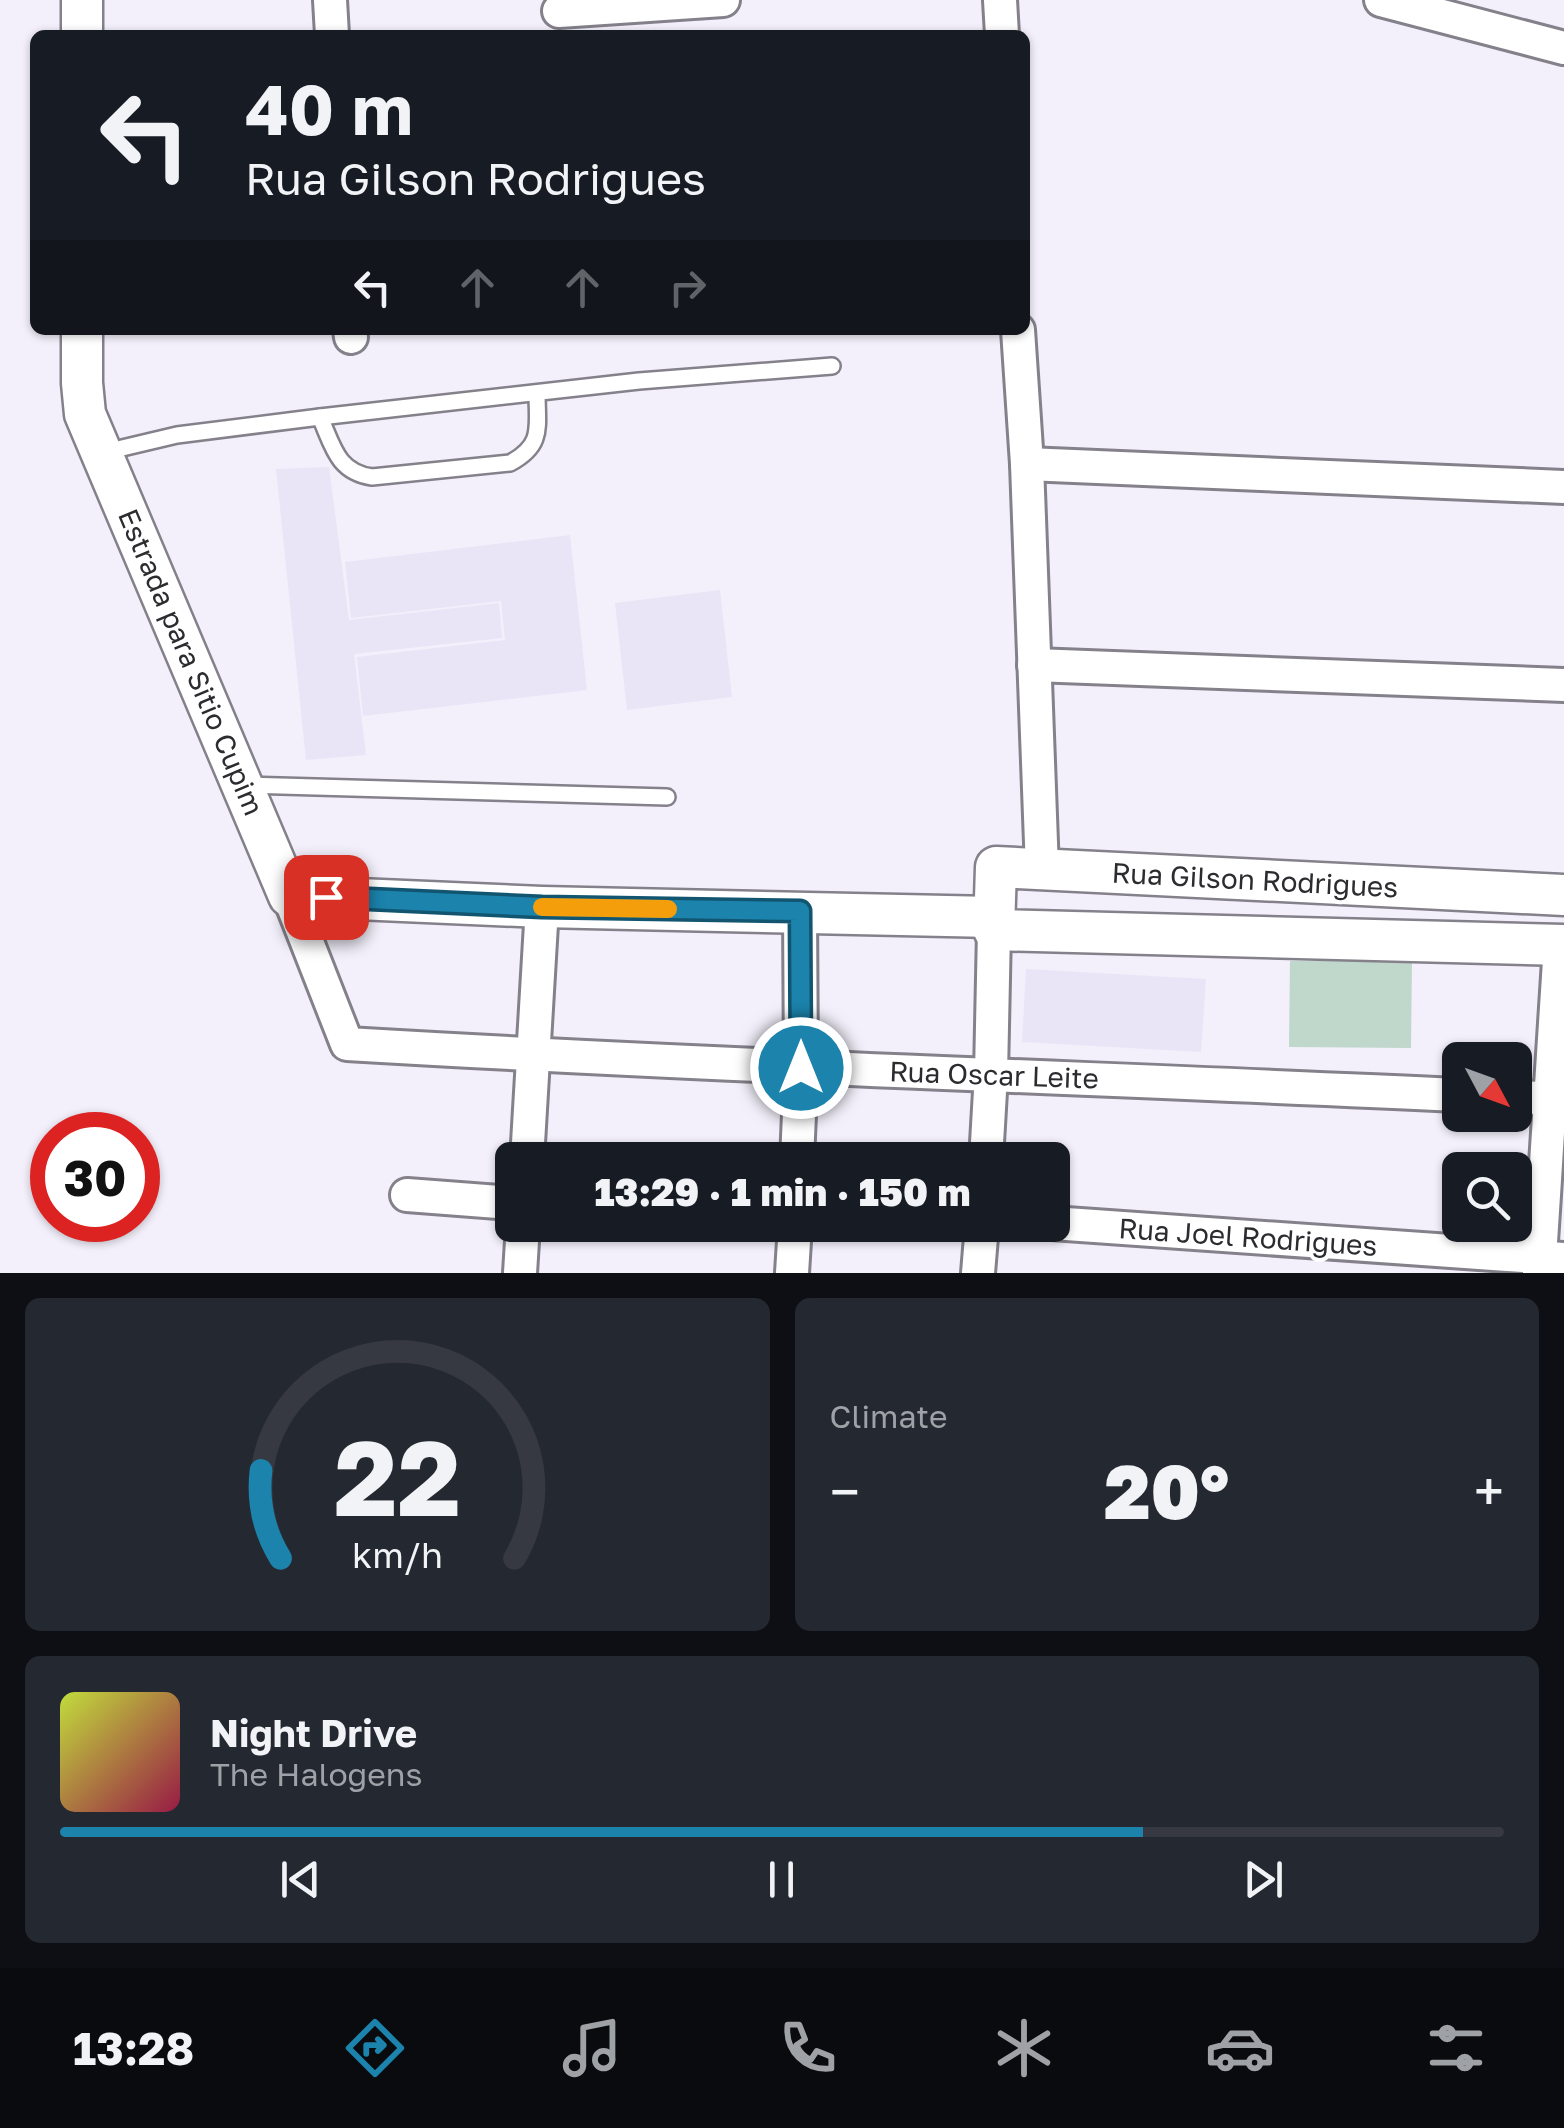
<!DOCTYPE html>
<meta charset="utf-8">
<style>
:root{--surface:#171b24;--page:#242831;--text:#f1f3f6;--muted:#9ea1a6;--line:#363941;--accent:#1b83ac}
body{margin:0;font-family:"Golos Text",sans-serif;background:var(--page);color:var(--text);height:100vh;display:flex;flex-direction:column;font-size:38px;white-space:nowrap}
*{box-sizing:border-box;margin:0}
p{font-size:32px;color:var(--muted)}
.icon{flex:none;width:55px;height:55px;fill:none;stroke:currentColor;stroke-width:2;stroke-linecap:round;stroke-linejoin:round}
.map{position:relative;height:1273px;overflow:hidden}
.sheet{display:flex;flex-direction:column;gap:25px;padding:25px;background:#0d0f14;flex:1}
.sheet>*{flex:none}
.hud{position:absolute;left:30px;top:30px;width:1000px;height:305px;border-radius:15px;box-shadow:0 2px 8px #0004;background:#171b24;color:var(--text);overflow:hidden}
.needle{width:65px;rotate:131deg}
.tools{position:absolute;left:1442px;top:1042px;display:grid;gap:20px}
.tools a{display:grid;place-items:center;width:90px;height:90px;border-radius:15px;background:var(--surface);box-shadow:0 2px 8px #0004;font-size:50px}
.speed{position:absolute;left:30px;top:1112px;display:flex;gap:20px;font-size:50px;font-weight:700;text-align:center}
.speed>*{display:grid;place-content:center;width:130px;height:130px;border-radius:50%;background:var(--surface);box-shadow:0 2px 8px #0004;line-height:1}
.speed .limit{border:15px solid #d22;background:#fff;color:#111}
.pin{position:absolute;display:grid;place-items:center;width:85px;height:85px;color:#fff;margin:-42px;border-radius:20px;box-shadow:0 5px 15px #0006}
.me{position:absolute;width:110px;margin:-55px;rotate:0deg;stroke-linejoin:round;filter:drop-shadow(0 0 8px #0008)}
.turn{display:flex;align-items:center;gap:35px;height:210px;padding:0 50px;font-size:45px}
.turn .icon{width:130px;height:130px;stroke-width:2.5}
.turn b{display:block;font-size:70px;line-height:85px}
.lanes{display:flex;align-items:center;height:95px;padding:0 50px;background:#0003;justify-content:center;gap:50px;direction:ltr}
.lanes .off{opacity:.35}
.big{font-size:75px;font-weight:800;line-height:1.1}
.sheet .card{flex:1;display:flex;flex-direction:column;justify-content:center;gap:15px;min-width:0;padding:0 35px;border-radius:15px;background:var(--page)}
.sheet .dial{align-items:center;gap:0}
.dial svg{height:260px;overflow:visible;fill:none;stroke:var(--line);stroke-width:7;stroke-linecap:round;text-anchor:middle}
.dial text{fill:var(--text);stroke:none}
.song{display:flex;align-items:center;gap:30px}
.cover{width:120px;height:120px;border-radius:15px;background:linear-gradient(135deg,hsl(70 70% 55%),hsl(340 70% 35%))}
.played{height:10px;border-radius:5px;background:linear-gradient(90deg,var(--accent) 75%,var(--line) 75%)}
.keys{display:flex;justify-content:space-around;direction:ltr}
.heat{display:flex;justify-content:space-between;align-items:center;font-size:55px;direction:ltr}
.sheet .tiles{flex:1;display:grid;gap:25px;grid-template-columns:1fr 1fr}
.card:last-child{grid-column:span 2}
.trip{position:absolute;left:495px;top:1142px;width:575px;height:100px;border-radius:15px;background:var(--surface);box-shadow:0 2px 8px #0004;font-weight:800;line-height:100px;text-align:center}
.tabs{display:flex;height:160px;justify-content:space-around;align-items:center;background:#090b0e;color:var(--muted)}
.tabs .icon{width:70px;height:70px}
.tabs .current{color:var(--accent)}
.tabs b{font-size:45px;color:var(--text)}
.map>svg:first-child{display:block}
.built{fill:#e9e5f7}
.green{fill:#c0d7cb}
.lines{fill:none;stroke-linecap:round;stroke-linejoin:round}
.service-casing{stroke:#84818b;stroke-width:20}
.minor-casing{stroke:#84818b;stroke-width:38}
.tertiary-casing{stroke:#84818b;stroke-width:45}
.service{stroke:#fff;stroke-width:15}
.minor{stroke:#fff;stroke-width:32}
.tertiary{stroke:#fff;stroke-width:40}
.route-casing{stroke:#125570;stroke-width:25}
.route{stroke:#1b83ac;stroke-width:18}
.slow{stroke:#f59e0b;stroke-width:18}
.labels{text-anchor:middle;stroke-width:8;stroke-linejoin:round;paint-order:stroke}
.street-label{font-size:28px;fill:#2c2b2f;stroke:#fff}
</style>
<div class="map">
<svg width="1564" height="1273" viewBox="0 0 1564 1273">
<rect width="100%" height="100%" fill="#f3f0fb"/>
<g class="built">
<path d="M329,467L349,620L499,603L502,638L354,654L366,755L306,760L276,469Z"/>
<path d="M570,535L587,690L363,716L357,657L505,640L501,601L351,618L345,562Z"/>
<path d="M720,590L732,697L627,710L615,603Z"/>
<path d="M1026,969L1206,979L1201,1052L1022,1042Z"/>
</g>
<path class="green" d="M1290,961H1412L1411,1048L1289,1047Z"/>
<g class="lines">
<defs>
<g id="service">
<path d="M320,417C333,446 337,472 372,477L510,463C544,445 537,427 537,393"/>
<path d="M101,453L177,435L320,417L639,381L832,366"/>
<path d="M246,785L667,797"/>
</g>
<g id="minor">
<path d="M330,0L332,35"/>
<path d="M1000,0L1002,35"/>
<path d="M1381,0L1564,48"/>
<path d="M559,11L723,0"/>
<path d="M350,330L351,337"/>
<path d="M1018,330L1027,464L1042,870"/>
<path d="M1027,464L1564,487"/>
<path d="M1034,665L1564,685"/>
<path d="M289,896L347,1044C718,1066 1089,1078 1460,1095"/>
<path d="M1515,1097L1564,1099"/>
<path d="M527,1160L542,907"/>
<path d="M797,1160L801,1068L800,911"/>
<path d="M986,1160L991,1074L994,930"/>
<path d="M407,1195L512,1203"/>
<path d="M1052,1223L1564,1259"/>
<path d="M520,1273L523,1225"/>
<path d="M792,1273L795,1225"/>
<path d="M978,1273L982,1225"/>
<path d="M1539,1273L1560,945"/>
</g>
<g id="tertiary">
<path d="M82,35V0"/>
<path d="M82,330V383L85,414L289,896L542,907L993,917"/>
<path d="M1564,895L996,867L994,930L1564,945"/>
</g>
</defs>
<use href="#service" class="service-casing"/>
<use href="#minor" class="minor-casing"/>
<use href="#tertiary" class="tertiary-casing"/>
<use href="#service" class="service"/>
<use href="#minor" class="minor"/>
<use href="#tertiary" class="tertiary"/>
</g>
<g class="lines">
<defs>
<path id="route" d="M326,897L542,907L800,911L801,1068"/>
</defs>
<use href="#route" class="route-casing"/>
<use href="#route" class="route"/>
<path class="slow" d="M542,907L668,909"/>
</g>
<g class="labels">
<g class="street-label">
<text transform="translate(191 662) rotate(67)" y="10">Estrada para Sitio Cupim</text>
<text transform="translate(1255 880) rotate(3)" y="10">Rua Gilson Rodrigues</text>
<text transform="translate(994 1075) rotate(2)" y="10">Rua Oscar Leite</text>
<text transform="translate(1248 1237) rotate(4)" y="10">Rua Joel Rodrigues</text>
</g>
</g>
</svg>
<div class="tools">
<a><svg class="needle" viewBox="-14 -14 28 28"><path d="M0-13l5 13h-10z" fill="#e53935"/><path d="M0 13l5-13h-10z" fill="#9ea1a6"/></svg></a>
<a><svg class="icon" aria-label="search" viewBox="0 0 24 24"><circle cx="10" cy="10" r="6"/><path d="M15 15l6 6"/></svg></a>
</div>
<div class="speed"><div class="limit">30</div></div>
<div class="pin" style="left:326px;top:897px;background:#d93025"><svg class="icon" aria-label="arrive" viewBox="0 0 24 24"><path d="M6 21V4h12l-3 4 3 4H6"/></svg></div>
<svg class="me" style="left:801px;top:1068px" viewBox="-20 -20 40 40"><circle r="17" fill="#1b83ac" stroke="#fff" stroke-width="3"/><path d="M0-11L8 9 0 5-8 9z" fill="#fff"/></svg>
<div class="trip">13:29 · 1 min · 150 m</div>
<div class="hud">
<div class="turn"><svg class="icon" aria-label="left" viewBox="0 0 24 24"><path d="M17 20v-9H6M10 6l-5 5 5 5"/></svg><div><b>40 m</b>Rua Gilson Rodrigues</div></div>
<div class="lanes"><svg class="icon" aria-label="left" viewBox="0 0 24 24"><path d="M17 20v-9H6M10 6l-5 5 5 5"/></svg><svg class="icon off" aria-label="ahead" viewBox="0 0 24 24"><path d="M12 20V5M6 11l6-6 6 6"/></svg><svg class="icon off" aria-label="ahead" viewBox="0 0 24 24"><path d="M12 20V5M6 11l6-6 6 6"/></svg><svg class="icon off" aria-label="right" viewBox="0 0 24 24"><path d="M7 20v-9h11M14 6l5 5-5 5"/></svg></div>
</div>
</div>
<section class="sheet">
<div class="tiles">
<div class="card dial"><svg viewBox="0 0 100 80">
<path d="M14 69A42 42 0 1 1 86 69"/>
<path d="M14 69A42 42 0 0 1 8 42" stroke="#1b83ac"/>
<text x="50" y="56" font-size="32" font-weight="700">22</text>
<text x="50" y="72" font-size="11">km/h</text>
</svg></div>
<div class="card"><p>Climate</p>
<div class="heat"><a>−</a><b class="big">20°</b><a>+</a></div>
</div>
<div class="card">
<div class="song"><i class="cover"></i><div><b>Night Drive</b><p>The Halogens</p></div></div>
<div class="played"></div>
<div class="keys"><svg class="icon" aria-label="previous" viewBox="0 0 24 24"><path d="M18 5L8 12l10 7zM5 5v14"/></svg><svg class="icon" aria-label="pause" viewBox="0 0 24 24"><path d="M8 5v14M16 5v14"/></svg><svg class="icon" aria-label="next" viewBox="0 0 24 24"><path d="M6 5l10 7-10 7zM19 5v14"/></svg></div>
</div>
</div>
</section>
<nav class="tabs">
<b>13:28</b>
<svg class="icon current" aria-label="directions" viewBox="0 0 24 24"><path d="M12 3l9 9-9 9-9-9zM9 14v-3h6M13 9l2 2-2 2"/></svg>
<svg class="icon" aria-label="music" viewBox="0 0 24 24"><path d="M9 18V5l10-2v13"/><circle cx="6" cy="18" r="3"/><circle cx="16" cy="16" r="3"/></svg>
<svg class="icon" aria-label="phone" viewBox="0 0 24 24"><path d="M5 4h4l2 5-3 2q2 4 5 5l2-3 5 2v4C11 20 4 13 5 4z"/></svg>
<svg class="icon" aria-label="climate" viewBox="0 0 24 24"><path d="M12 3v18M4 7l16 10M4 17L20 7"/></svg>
<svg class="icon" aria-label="car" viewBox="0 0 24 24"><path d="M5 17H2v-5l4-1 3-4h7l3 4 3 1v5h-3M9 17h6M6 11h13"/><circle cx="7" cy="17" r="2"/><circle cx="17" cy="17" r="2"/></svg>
<svg class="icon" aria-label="filters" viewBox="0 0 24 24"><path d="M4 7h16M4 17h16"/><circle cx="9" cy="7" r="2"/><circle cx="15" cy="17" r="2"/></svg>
</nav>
